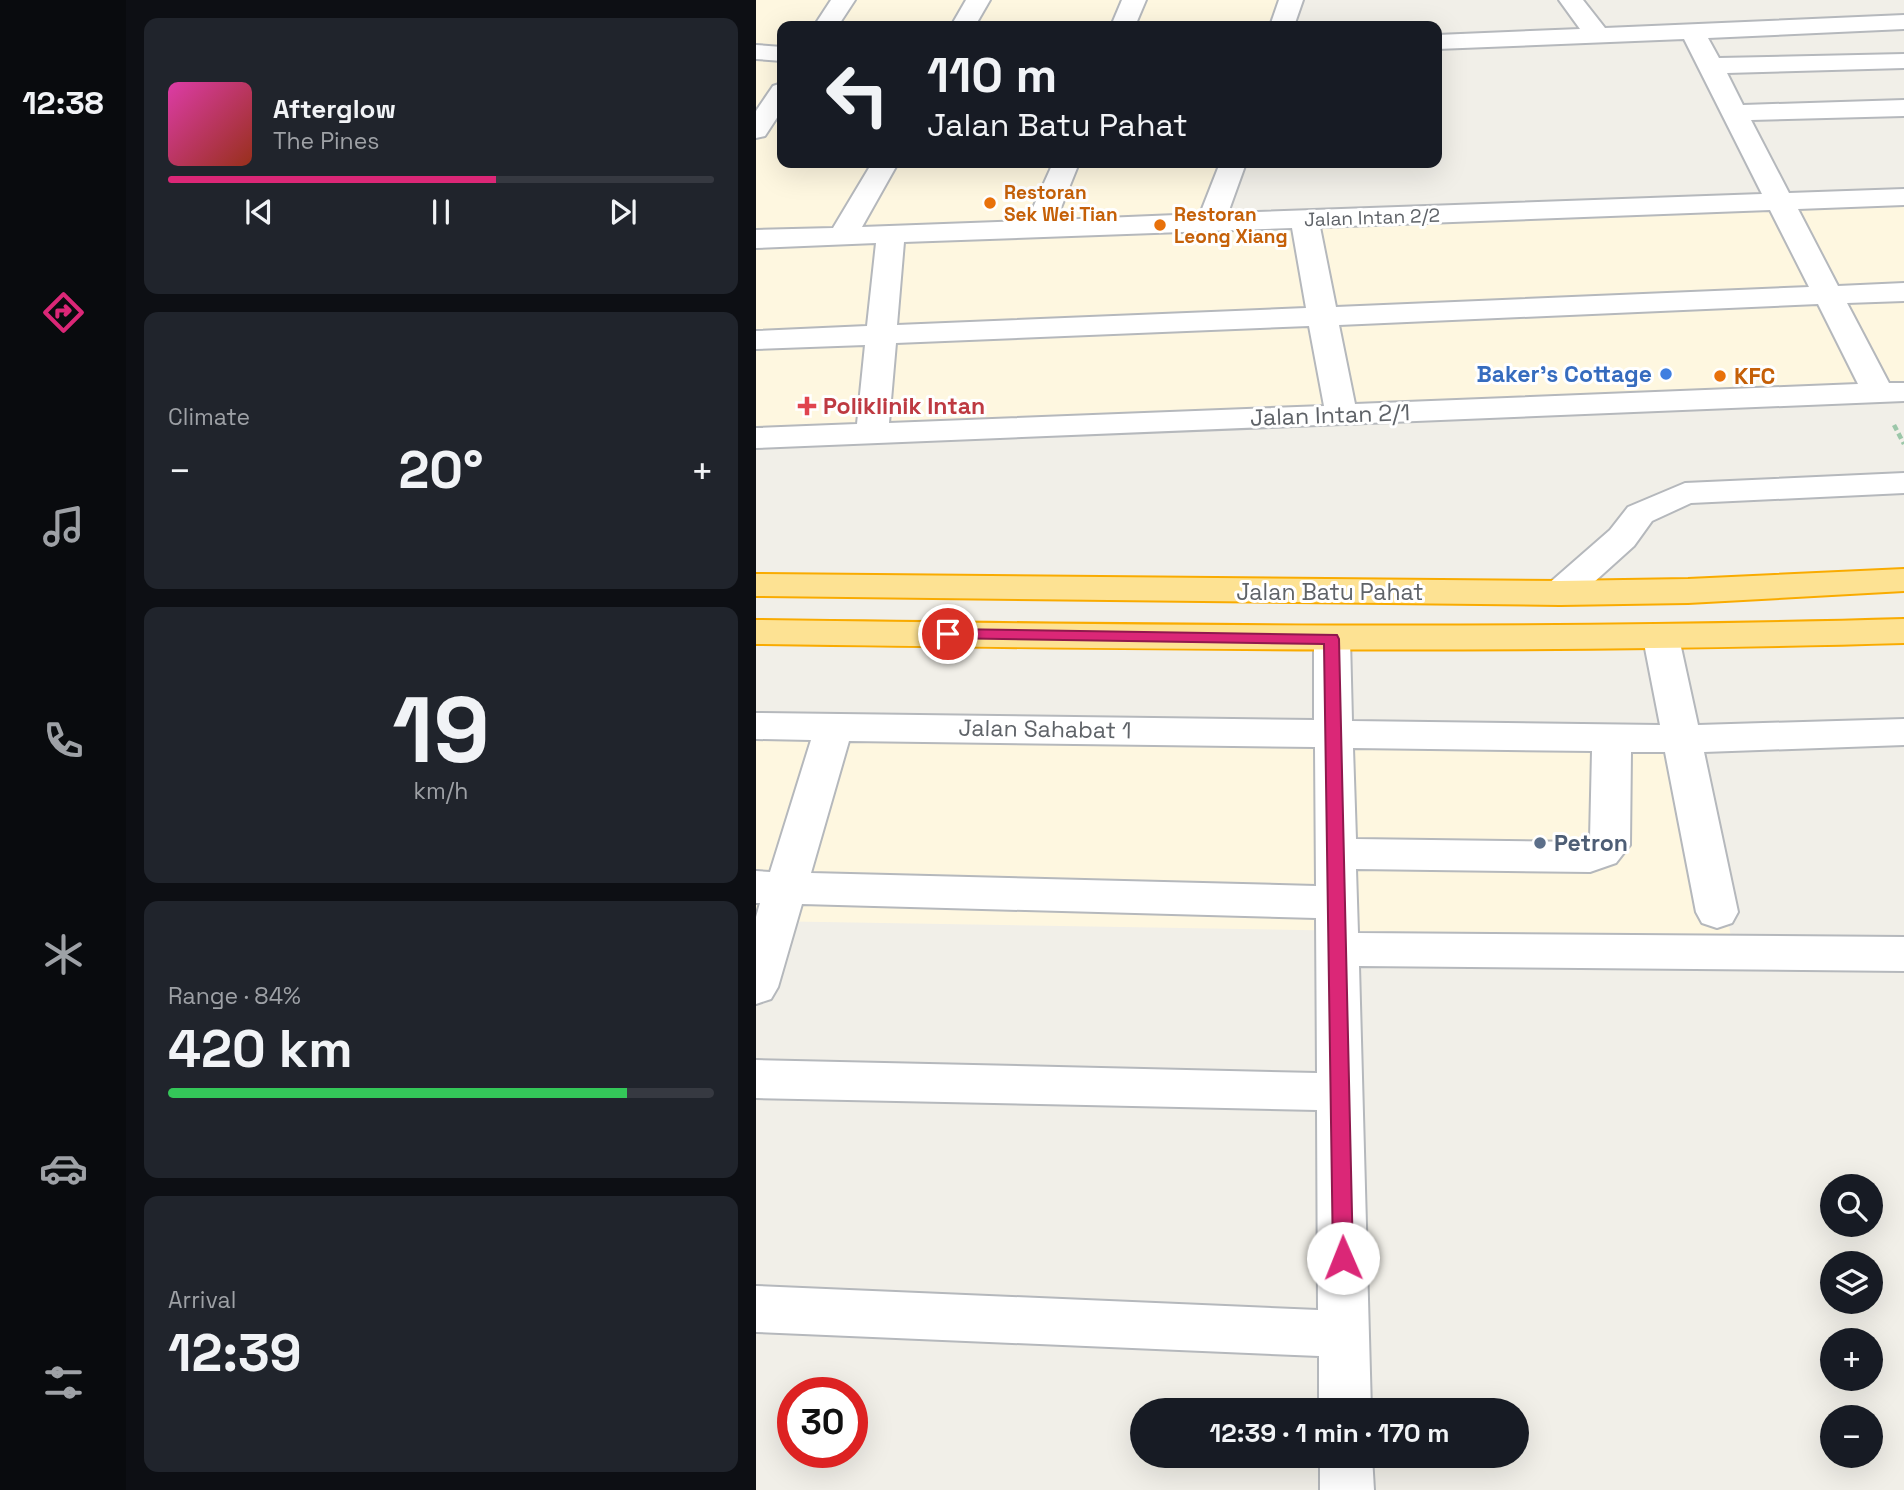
<!DOCTYPE html>
<meta charset="utf-8">
<style>
:root{--surface:#171b24;--page:#20242c;--text:#f1f3f6;--muted:#9ea1a6;--line:#363941;--accent:#db2777}
body{margin:0;font-family:"Space Grotesk",sans-serif;background:var(--page);color:var(--text);height:100vh;display:flex;flex-direction:column;font-size:26px;white-space:nowrap}
*{box-sizing:border-box;margin:0}
p{font-size:23px;color:var(--muted)}
.icon{flex:none;width:38px;height:38px;fill:none;stroke:currentColor;stroke-width:2;stroke-linecap:round;stroke-linejoin:round}
.map{position:relative;flex:1;overflow:hidden}
.side{display:flex;flex-direction:column;gap:18px;padding:18px;background:#0d0f14;width:630px}
.side>*{flex:none}
.banner{position:absolute;left:21px;top:21px;width:665px;height:147px;border-radius:14px;box-shadow:0 7px 28px #0002;background:#171b24;color:var(--text);overflow:hidden}
.tools{position:absolute;left:1064px;top:1174px;display:grid;gap:14px}
.tools a{display:grid;place-items:center;width:63px;height:63px;border-radius:50%;background:var(--surface);box-shadow:0 7px 28px #0002;font-size:35px}
.speed{position:absolute;left:21px;top:1377px;display:flex;gap:14px;font-size:35px;font-weight:700;text-align:center}
.speed>*{display:grid;place-content:center;width:91px;height:91px;border-radius:50%;background:var(--surface);box-shadow:0 7px 28px #0002;line-height:1}
.speed .limit{border:10px solid #d22;background:#fff;color:#111}
.pin{position:absolute;display:grid;place-items:center;width:60px;height:60px;color:#fff;margin:-30px;border:4px solid #fff;border-radius:50%;box-shadow:0 2px 7px #0007}
.me{position:absolute;width:77px;margin:-38px;rotate:359deg;stroke-linejoin:round;filter:drop-shadow(0 0 5px #0008)}
.turn{display:flex;align-items:center;gap:24px;height:147px;padding:0 35px;font-size:32px}
.turn .icon{width:91px;height:91px;stroke-width:2.5}
.turn b{display:block;font-size:49px;line-height:60px}
.big{font-size:52px;font-weight:600;line-height:1.1}
.side .widget{flex:1;display:flex;flex-direction:column;justify-content:center;gap:10px;min-width:0;padding:0 24px;border-radius:14px;background:var(--page)}
.side .dial{align-items:center;gap:0}
.dial b{font-size:91px;line-height:1}
.song{display:flex;align-items:center;gap:21px}
.cover{width:84px;height:84px;border-radius:10px;background:linear-gradient(135deg,hsl(320 70% 55%),hsl(10 70% 35%))}
.played{height:7px;border-radius:4px;background:linear-gradient(90deg,var(--accent) 60%,var(--line) 60%)}
.keys{display:flex;justify-content:space-around;direction:ltr}
.heat{display:flex;justify-content:space-between;align-items:center;font-size:38px;direction:ltr}
.charge{height:10px;border-radius:5px;background:linear-gradient(90deg,#34c759 84%,var(--line) 0)}
.trip{position:absolute;left:374px;top:1398px;width:399px;height:70px;border-radius:35px;background:var(--surface);box-shadow:0 7px 28px #0002;font-weight:600;line-height:70px;text-align:center}
main{display:flex;flex:1;min-height:0}
.tab-bar{display:flex;flex-direction:column;width:126px;justify-content:space-around;align-items:center;background:#090b0e;color:var(--muted)}
.tab-bar .icon{width:49px;height:49px}
.tab-bar .on{color:var(--accent)}
.tab-bar b{font-size:32px;color:var(--text)}
.map>svg:first-child{display:block}
.commercial{fill:#fef7e0}
.lines{fill:none;stroke-linecap:round;stroke-linejoin:round}
.minor-casing{stroke:#b5b8bc;stroke-width:4}
.highway-casing{stroke:#f9ab00;stroke-width:4}
.path{stroke:#9cc7a9;stroke-width:4.5;stroke-dasharray:6 3.5;stroke-linecap:butt}
.minor{fill:#fff;fill-rule:evenodd}
.highway{fill:#fde293;fill-rule:evenodd}
.route{fill:#db2777;stroke:#8e194d;stroke-width:2}
.food-dot{fill:#e8710a;stroke:#fff;stroke-width:2.5}
.shop-dot{fill:#3f7fe0;stroke:#fff;stroke-width:2.5}
.health-dot{fill:#e0444e;stroke:#fff;stroke-width:2.5}
.service-dot{fill:#5c6f8a;stroke:#fff;stroke-width:2.5}
.labels{text-anchor:middle;stroke-width:6;stroke-linejoin:round;paint-order:stroke}
.far-food-label{font-size:19px;font-weight:bold;fill:#c56008;stroke:#fff;text-anchor:start}
.far-street-label{font-size:19px;fill:#5f6368;stroke:#fff}
.shop-label{font-size:23px;font-weight:bold;fill:#366cbe;stroke:#fff;text-anchor:end}
.food-label{font-size:23px;font-weight:bold;fill:#c56008;stroke:#fff;text-anchor:start}
.health-label{font-size:23px;font-weight:bold;fill:#be3a42;stroke:#fff;text-anchor:start}
.street-label{font-size:23px;fill:#5f6368;stroke:#fff}
.service-label{font-size:23px;font-weight:bold;fill:#4e5e75;stroke:#fff;text-anchor:start}
</style>
<main>
<nav class="tab-bar">
<b>12:38</b>
<svg class="icon on" aria-label="directions" viewBox="0 0 24 24"><path d="M12 3l9 9-9 9-9-9zM9 14v-3h6M13 9l2 2-2 2"/></svg>
<svg class="icon" aria-label="music" viewBox="0 0 24 24"><path d="M9 18V5l10-2v13"/><circle cx="6" cy="18" r="3"/><circle cx="16" cy="16" r="3"/></svg>
<svg class="icon" aria-label="phone" viewBox="0 0 24 24"><path d="M5 4h4l2 5-3 2q2 4 5 5l2-3 5 2v4C11 20 4 13 5 4z"/></svg>
<svg class="icon" aria-label="climate" viewBox="0 0 24 24"><path d="M12 3v18M4 7l16 10M4 17L20 7"/></svg>
<svg class="icon" aria-label="car" viewBox="0 0 24 24"><path d="M5 17H2v-5l4-1 3-4h7l3 4 3 1v5h-3M9 17h6M6 11h13"/><circle cx="7" cy="17" r="2"/><circle cx="17" cy="17" r="2"/></svg>
<svg class="icon" aria-label="filters" viewBox="0 0 24 24"><path d="M4 7h16M4 17h16"/><circle cx="9" cy="7" r="2"/><circle cx="15" cy="17" r="2"/></svg>
</nav>
<section class="side">
<div class="widget">
<div class="song"><i class="cover"></i><div><b>Afterglow</b><p>The Pines</p></div></div>
<div class="played"></div>
<div class="keys"><svg class="icon" aria-label="previous" viewBox="0 0 24 24"><path d="M18 5L8 12l10 7zM5 5v14"/></svg><svg class="icon" aria-label="pause" viewBox="0 0 24 24"><path d="M8 5v14M16 5v14"/></svg><svg class="icon" aria-label="next" viewBox="0 0 24 24"><path d="M6 5l10 7-10 7zM19 5v14"/></svg></div>
</div>
<div class="widget"><p>Climate</p>
<div class="heat"><a>−</a><b class="big">20°</b><a>+</a></div>
</div>
<div class="widget dial"><b>19</b><p>km/h</p></div>
<div class="widget"><p>Range · 84%</p><b class="big">420 km</b><div class="charge"></div></div>
<div class="widget"><p>Arrival</p><b class="big">12:39</b></div>
</section>
<div class="map">
<svg width="1148" height="1490" viewBox="0 0 1148 1490">
<rect width="100%" height="100%" fill="#f1efe8"/>
<g class="commercial">
<path d="M0,0H546L537,26H26V163H488L470,213L1148,191V400L0,446Z"/>
<path d="M0,737L942,752L975,937L0,921Z"/>
</g>
<g class="lines">
<defs>
<g id="minor">
<path d="M75,0H99L82,26H58Z"/>
<path d="M210,0H234L219,26H195Z"/>
<path d="M366,0H390L379,26H355Z"/>
<path d="M523,0H547L538,26H514Z"/>
<path d="M803,0H827L849,28L1148,15V29L952,38L963,58L1148,54V68L971,73L987,105L1148,100V116L995,120L1033,193L1148,189V205L1042,209L1082,286L1148,283V301L1091,303L1133,383H1148V401L0,448V428L101,424L109,345L0,349V331L111,326L120,243L0,248V230L77,228L116,163H142L106,227L271,221L297,163H323L300,220L444,214L464,163H490L472,213L1006,194L928,39L681,49V35L824,29ZM1014,210L1053,287L580,307L564,227ZM536,228L550,308L141,325L148,242ZM1062,304L1102,384L599,404L583,325ZM553,326L568,406L133,423L140,343Z"/>
<path d="M0,45L26,47V61L0,59Z"/>
<path d="M26,83V110L9,136L0,138V111L17,86Z"/>
<path d="M1148,473V493L935,503L896,521L878,546L817,601L804,605L791,601L786,593L791,585L854,530L872,507L929,483Z"/>
<path d="M905,626L918,629L923,638L942,725L1148,719V745L948,752L982,912L976,923L961,928L946,923L940,912L909,752H875L874,845L860,863L834,872L600,869L602,933L1148,937V971L603,966L615,1410H563V1356L0,1332V1286L562,1310L561,1110L0,1098V1060L561,1073L560,918L46,904L22,987L15,999L0,1004V917L4,903H0V871L14,872L55,740L0,739V713L558,720V639L563,630L576,627L589,630L594,639L596,721L904,725L887,638L892,629ZM93,741L559,747L560,886L55,873ZM597,748L836,751L834,839L831,842L600,839Z"/>
<path d="M564,1456H616L618,1490H564Z"/>
</g>
<g id="highway">
<path d="M1148,569V591L932,603L804,605L0,596V574L804,581L932,579Z"/>
<path d="M1148,619V643C765,654 383,649 0,644V620C383,625 765,630 1148,619Z"/>
</g>
</defs>
<use href="#minor" class="minor-casing"/>
<use href="#highway" class="highway-casing"/>
<path class="path" d="M1138,425L1148,444"/>
<use href="#minor" class="minor"/>
<use href="#highway" class="highway"/>
</g>
<path class="route" d="M192,629L581,635L583,639L597,1258L594,1264L587,1267L579,1264L577,1258L568,644L186,638L184,634Z"/>
<g class="food-dot">
<circle cx="234" cy="203" r="7"/>
<circle cx="404" cy="225" r="7"/>
<circle cx="964" cy="376" r="7"/>
</g>
<circle class="shop-dot" cx="910" cy="374" r="7"/>
<path class="health-dot" d="M47.5 395.5h7v7h7v7h-7v7h-7v-7h-7v-7h7z"/>
<circle class="service-dot" cx="784" cy="843" r="7"/>
<g class="labels">
<g class="far-food-label">
<text x="248" y="199">Restoran<tspan x="248" dy="22">Sek Wei Tian</tspan></text>
<text x="418" y="221">Restoran<tspan x="418" dy="22">Leong Xiang</tspan></text>
</g>
<g class="far-street-label">
<text transform="translate(616 217) rotate(-2)" y="7">Jalan Intan 2/2</text>
</g>
<g class="shop-label">
<text x="896" y="382">Baker's Cottage</text>
</g>
<g class="food-label">
<text x="978" y="384">KFC</text>
</g>
<g class="health-label">
<text x="67" y="414">Poliklinik Intan</text>
</g>
<g class="street-label">
<text transform="translate(574 415) rotate(-2)" y="8">Jalan Intan 2/1</text>
<text x="574" y="600">Jalan Batu Pahat</text>
<text transform="translate(289 729) rotate(1)" y="8">Jalan Sahabat 1</text>
</g>
<g class="service-label">
<text x="798" y="851">Petron</text>
</g>
</g>
</svg>
<div class="tools">
<a><svg class="icon" aria-label="search" viewBox="0 0 24 24"><circle cx="10" cy="10" r="6"/><path d="M15 15l6 6"/></svg></a>
<a><svg class="icon" aria-label="layers" viewBox="0 0 24 24"><path d="M12 4l9 5-9 5-9-5zM3 14l9 5 9-5"/></svg></a>
<a>+</a>
<a>−</a>
</div>
<div class="speed"><div class="limit">30</div></div>
<div class="pin" style="left:192px;top:634px;background:#d93025"><svg class="icon" aria-label="arrive" viewBox="0 0 24 24"><path d="M6 21V4h12l-3 4 3 4H6"/></svg></div>
<svg class="me" style="left:587px;top:1258px" viewBox="-20 -20 40 40"><circle r="19" fill="#fff"/><path d="M0-13L10 11 0 6-10 11z" fill="#db2777"/></svg>
<div class="trip">12:39 · 1 min · 170 m</div>
<div class="banner">
<div class="turn"><svg class="icon" aria-label="left" viewBox="0 0 24 24"><path d="M17 20v-9H6M10 6l-5 5 5 5"/></svg><div><b>110 m</b>Jalan Batu Pahat</div></div>
</div>
</div>
</main>
